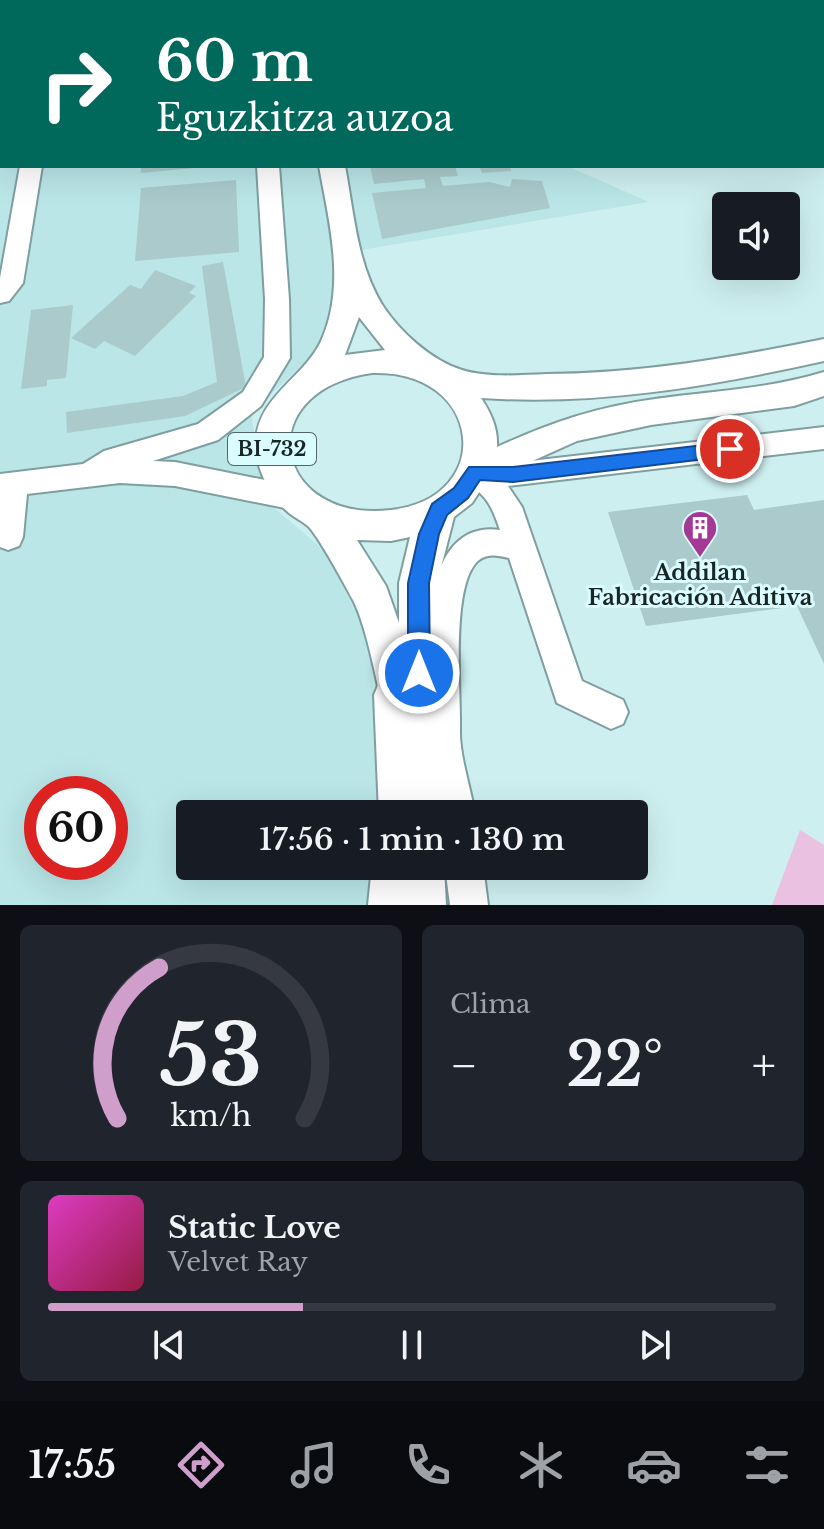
<!DOCTYPE html>
<html lang="es">
<meta charset="utf-8">
<style>
:root{--surface:#171b24;--page:#20242c;--text:#f1f3f6;--muted:#9ea1a6;--line:#363941;--accent:#cf9eca}
body{margin:0;font-family:"Libre Baskerville",serif;background:var(--page);color:var(--text);height:100vh;display:flex;flex-direction:column;font-size:30px;white-space:nowrap}
*{box-sizing:border-box;margin:0}
p{font-size:26px;color:var(--muted)}
.icon{flex:none;width:44px;height:44px;fill:none;stroke:currentColor;stroke-width:2;stroke-linecap:round;stroke-linejoin:round}
.map{position:relative;height:905px;overflow:hidden}
.side{display:flex;flex-direction:column;gap:20px;padding:20px;background:#0d0f14;flex:1}
.side>*{flex:none}
.hud{position:absolute;left:0px;top:0px;width:824px;height:168px;box-shadow:0 8px 32px #0002;background:#00695c;color:#fff;overflow:hidden}
.buttons{position:absolute;left:712px;top:192px;display:grid;gap:16px}
.buttons a{display:grid;place-items:center;width:88px;height:88px;border-radius:8px;background:var(--surface);box-shadow:0 8px 32px #0002;font-size:40px}
.speed{position:absolute;left:24px;top:776px;display:flex;gap:16px;font-size:40px;font-weight:700;text-align:center}
.speed>*{display:grid;place-content:center;width:104px;height:104px;border-radius:50%;background:var(--surface);box-shadow:0 8px 32px #0002;line-height:1}
.speed .limit{border:12px solid #d22;background:#fff;color:#111}
.pin{position:absolute;display:grid;place-items:center;width:68px;height:68px;color:#fff;margin:-34px;border:4px solid #fff;border-radius:50%;box-shadow:0 2px 8px #0007}
.me{position:absolute;width:88px;margin:-44px;rotate:0deg;stroke-linejoin:round;filter:drop-shadow(0 0 6px #0008)}
.turn{display:flex;align-items:center;gap:28px;height:168px;padding:0 24px;font-size:36px}
.turn .icon{width:104px;height:104px;stroke-width:2.5}
.turn b{display:block;font-size:56px;line-height:68px}
.big{font-size:60px;font-weight:600;line-height:1.1}
.side .widget{flex:1;display:flex;flex-direction:column;justify-content:center;gap:12px;min-width:0;padding:0 28px;border-radius:12px;background:var(--page)}
.side .dial{align-items:center;gap:0}
.dial svg{height:208px;overflow:visible;fill:none;stroke:var(--line);stroke-width:7;stroke-linecap:round;text-anchor:middle}
.dial text{fill:var(--text);stroke:none}
.song{display:flex;align-items:center;gap:24px}
.cover{width:96px;height:96px;border-radius:12px;background:linear-gradient(135deg,hsl(310 70% 55%),hsl(340 70% 35%))}
.played{height:8px;border-radius:4px;background:linear-gradient(90deg,var(--accent) 35%,var(--line) 35%)}
.keys{display:flex;justify-content:space-around;direction:ltr}
.heat{display:flex;justify-content:space-between;align-items:center;font-size:44px;direction:ltr}
.side .tiles{flex:1;display:grid;gap:20px;grid-template-columns:1fr 1fr}
.widget:last-child{grid-column:span 2}
.trip{position:absolute;left:176px;top:800px;width:472px;height:80px;border-radius:8px;background:var(--surface);box-shadow:0 8px 32px #0002;font-weight:600;line-height:80px;text-align:center}
.dock{display:flex;height:128px;justify-content:space-around;align-items:center;background:#090b0e;color:var(--muted)}
.dock .icon{width:56px;height:56px}
.dock .active{color:var(--accent)}
.dock b{font-size:36px;color:var(--text)}
.map>svg:first-child{display:block}
.built{fill:#bae6e8;fill-rule:evenodd}
.green{fill:#eac1e1}
.building{fill:#aacacb}
.lines{fill:none;stroke-linecap:round;stroke-linejoin:round}
.minor-casing{stroke:#7f9ea0;stroke-width:4}
.major-casing{stroke:#7f9ea0;stroke-width:4}
.minor{fill:#fff;fill-rule:evenodd}
.major{fill:#fff;fill-rule:evenodd}
.route{fill:#1a73e8;stroke:#114b97;stroke-width:2}
.labels{text-anchor:middle;stroke-width:6;stroke-linejoin:round;paint-order:stroke}
.shield{fill:#dbfcfe;stroke:#536667;stroke-width:2}
.shield-label{font-size:20px;font-weight:bold;fill:#192626}
.poi-label{font-size:22px;font-weight:bold;fill:#192626;stroke:#dbfcfe}
</style>
<div class="map">
<svg width="824" height="905" viewBox="0 0 824 905">
<rect width="100%" height="100%" fill="#ceeff0"/>
<path class="built" d="M0,0L294,2H2V166H567L649,202L331,255L335,272L330,333L303,364L251,413L266,501L326,552L371,642L378,814H190V866H381L382,905H0ZM42,794H110V862H42Z"/>
<path class="green" d="M800,830L824,845V905H772Z"/>
<g class="building">
<path d="M141,166H195V168L141,173Z"/>
<path d="M370,166H455L458,176L440,177L443,186L489,182L510,187L512,179L542,181L550,208L382,239L372,193L426,188L424,179L374,184Z"/>
<path d="M479,166H510L511,171L482,173Z"/>
<path d="M236,180L239,252L135,261L141,188Z"/>
<path d="M223,262L246,387L185,416L67,433L66,412L183,396L217,382L202,266Z"/>
<path d="M155,270L196,286L189,293L196,296L135,356L104,341L95,349L71,338L130,285L141,289Z"/>
<path d="M73,305L66,378L47,380V386L21,389L31,310Z"/>
<path d="M747,495L754,510L824,500V664L797,606L646,626L608,512Z"/>
</g>
<g class="lines">
<defs>
<g id="minor">
<rect x="95" y="0" width="18" height="2"/>
<rect x="238" y="0" width="18" height="2"/>
<rect x="0" y="103" width="2" height="12"/>
<path d="M20,166H42L23,283L9,301L0,303V278Z"/>
<path d="M257,166H279L289,299L290,358L261,406L218,440L153,461L175,462L295,486L305,489L310,498L305,507L295,510L175,486L120,483L27,494L23,537L19,546L8,550L0,547V474L83,464L104,451L198,424L243,392L264,357L265,299Z"/>
<path d="M824,427V449L508,486L522,507L582,681L623,700L628,712L623,724L611,729L557,703L509,558C498,556 489,553 479,560C450,583 461,693 460,729C459,754 471,789 475,814H439L422,708L426,698C425,648 421,519 500,530C495,516 491,503 480,493C473,485 466,482 461,472L465,464L475,460L513,463Z"/>
<path d="M391,679L403,683L408,695L415,814H379L374,695L379,683Z"/>
<path d="M372,866H410L406,905H368Z"/>
<path d="M445,866H483L488,905H450Z"/>
</g>
<g id="major">
<rect x="295" y="0" width="20" height="2"/>
<path d="M319,166H345C354,213 357,265 383,306C400,332 432,361 462,370C488,378 520,375 547,374C644,373 730,358 824,339V361C711,386 598,406 481,398C491,413 498,428 497,447C550,423 596,407 655,399C711,391 769,389 824,372V396L794,406L651,425L577,441L486,482L472,503L454,517L437,583L441,814H397L398,734L391,731L385,717C377,685 367,627 353,600C343,582 322,542 309,527C304,522 295,518 289,513C272,499 258,473 256,450C252,398 304,380 322,339C346,284 329,222 319,166ZM359,317L385,350L345,355ZM372,373C483,369 497,498 391,510C274,524 247,391 372,373ZM410,537L399,583V623L386,586L357,540L391,541Z"/>
<path d="M398,866H444L446,905H398Z"/>
</g>
</defs>
<use href="#minor" class="minor-casing"/>
<use href="#major" class="major-casing"/>
<use href="#minor" class="minor"/>
<use href="#major" class="major"/>
</g>
<path class="route" d="M730,442L739,449L730,456L513,482L480,480L468,498L447,515L439,534L429,583L430,673L426,680L419,683L411,680L408,673V583L419,534L432,504L454,488L469,467H513Z"/>
<defs>
<symbol id="building-pin" viewBox="-11 -11 22 30"><path d="M0 17L-7.5 6A9.5 9.5 0 1 1 7.5 6Z" fill="#a53795" stroke="#dbfcfe"/><path d="M-4-6H4V6H1V3H-1V6H-4ZM-2.5-4.3h1.7v1.8h-1.7ZM.8-4.3h1.7v1.8H.8ZM-2.5-1h1.7V.8h-1.7ZM.8-1h1.7V.8H.8Z" fill="#fff"/></symbol>
</defs>
<g fill-rule="evenodd">
<use href="#building-pin" x="680" y="508" width="40" height="54"/>
</g>
<g class="labels">
<rect class="shield" x="228" y="433" width="88" height="32" rx="6"/>
<g class="shield-label">
<text x="272" y="456">BI-732</text>
</g>
<g class="poi-label">
<text x="700" y="580">Addilan<tspan x="700" dy="25">Fabricación Aditiva</tspan></text>
</g>
</g>
</svg>
<div class="buttons">
<a><svg class="icon" aria-label="sound" viewBox="0 0 24 24"><path d="M4 9h4l5-4v14l-5-4H4zM17 9q2 3 0 6"/></svg></a>
</div>
<div class="speed"><div class="limit">60</div></div>
<div class="pin" style="left:730px;top:449px;background:#d93025"><svg class="icon" aria-label="arrive" viewBox="0 0 24 24"><path d="M6 21V4h12l-3 4 3 4H6"/></svg></div>
<svg class="me" style="left:419px;top:673px" viewBox="-20 -20 40 40"><circle r="17" fill="#1a73e8" stroke="#fff" stroke-width="3"/><path d="M0-11L8 9 0 5-8 9z" fill="#fff"/></svg>
<div class="trip">17:56 · 1 min · 130 m</div>
<div class="hud">
<div class="turn"><svg class="icon" aria-label="right" viewBox="0 0 24 24"><path d="M7 20v-9h11M14 6l5 5-5 5"/></svg><div><b>60 m</b>Eguzkitza auzoa</div></div>
</div>
</div>
<section class="side">
<div class="tiles">
<div class="widget dial"><svg viewBox="0 0 100 80">
<path d="M14 69A42 42 0 1 1 86 69"/>
<path d="M14 69A42 42 0 0 1 30 11" stroke="#cf9eca"/>
<text x="50" y="56" font-size="32" font-weight="700">53</text>
<text x="50" y="72" font-size="11">km/h</text>
</svg></div>
<div class="widget"><p>Clima</p>
<div class="heat"><a>−</a><b class="big">22°</b><a>+</a></div>
</div>
<div class="widget">
<div class="song"><i class="cover"></i><div><b>Static Love</b><p>Velvet Ray</p></div></div>
<div class="played"></div>
<div class="keys"><svg class="icon" aria-label="previous" viewBox="0 0 24 24"><path d="M18 5L8 12l10 7zM5 5v14"/></svg><svg class="icon" aria-label="pause" viewBox="0 0 24 24"><path d="M8 5v14M16 5v14"/></svg><svg class="icon" aria-label="next" viewBox="0 0 24 24"><path d="M6 5l10 7-10 7zM19 5v14"/></svg></div>
</div>
</div>
</section>
<nav class="dock">
<b>17:55</b>
<svg class="icon active" aria-label="directions" viewBox="0 0 24 24"><path d="M12 3l9 9-9 9-9-9zM9 14v-3h6M13 9l2 2-2 2"/></svg>
<svg class="icon" aria-label="music" viewBox="0 0 24 24"><path d="M9 18V5l10-2v13"/><circle cx="6" cy="18" r="3"/><circle cx="16" cy="16" r="3"/></svg>
<svg class="icon" aria-label="phone" viewBox="0 0 24 24"><path d="M5 4h4l2 5-3 2q2 4 5 5l2-3 5 2v4C11 20 4 13 5 4z"/></svg>
<svg class="icon" aria-label="climate" viewBox="0 0 24 24"><path d="M12 3v18M4 7l16 10M4 17L20 7"/></svg>
<svg class="icon" aria-label="car" viewBox="0 0 24 24"><path d="M5 17H2v-5l4-1 3-4h7l3 4 3 1v5h-3M9 17h6M6 11h13"/><circle cx="7" cy="17" r="2"/><circle cx="17" cy="17" r="2"/></svg>
<svg class="icon" aria-label="filters" viewBox="0 0 24 24"><path d="M4 7h16M4 17h16"/><circle cx="9" cy="7" r="2"/><circle cx="15" cy="17" r="2"/></svg>
</nav>
